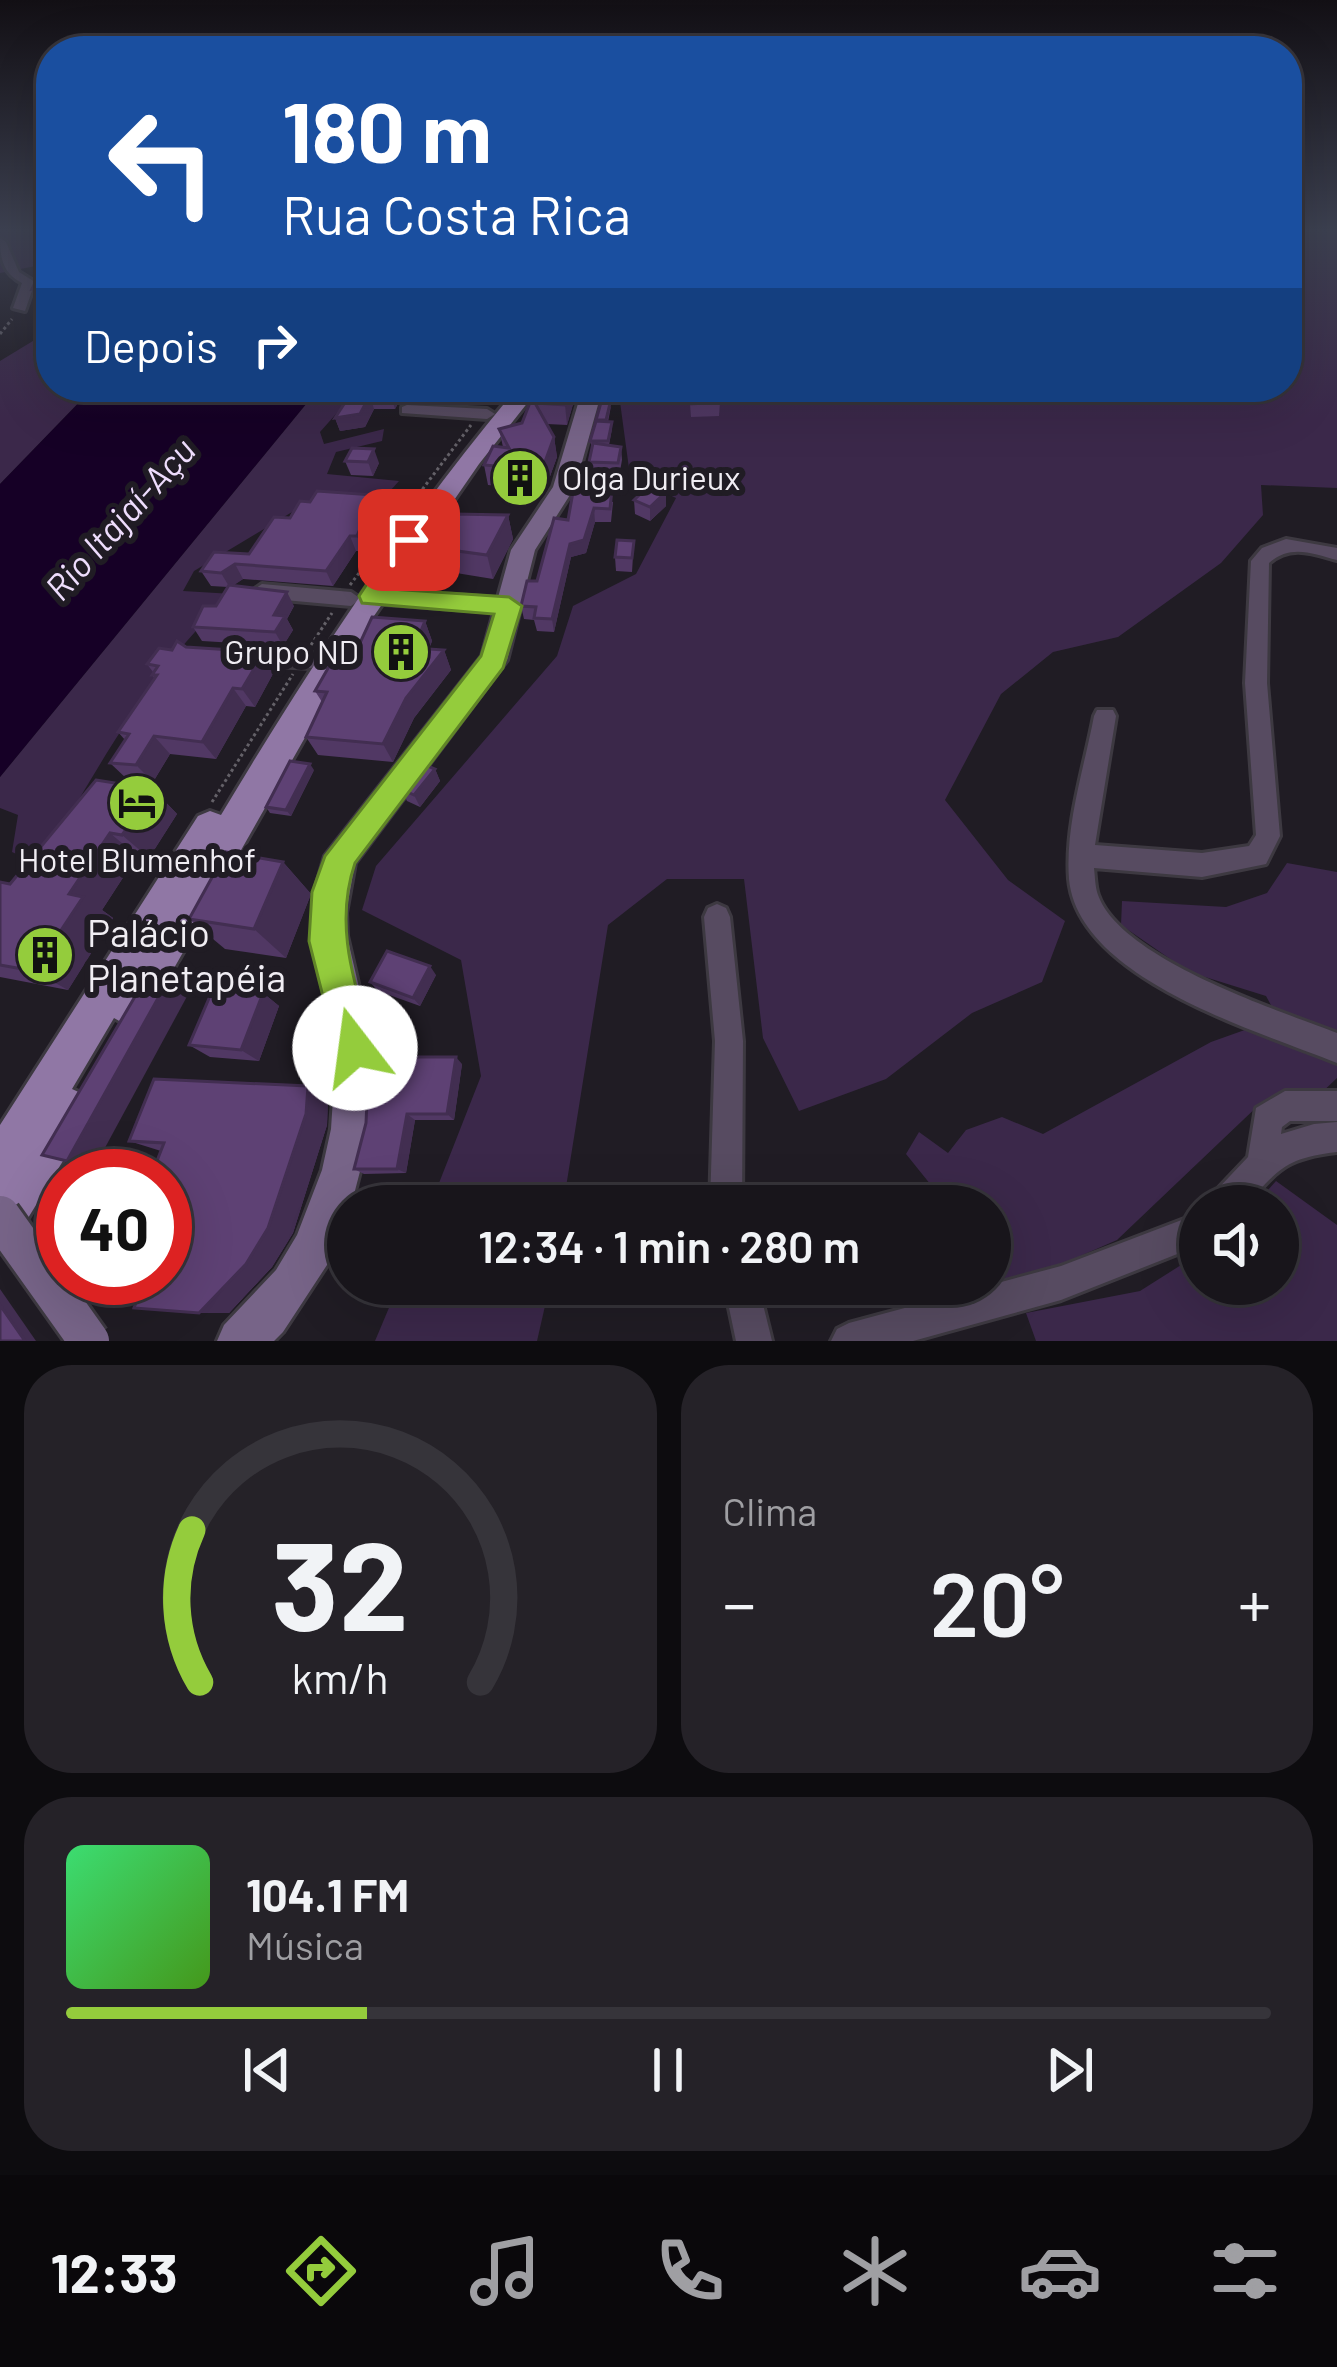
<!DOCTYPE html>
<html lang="pt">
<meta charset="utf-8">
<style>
:root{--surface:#18151b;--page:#252228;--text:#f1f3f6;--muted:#9f9fa3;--line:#36343a;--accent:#94cc3c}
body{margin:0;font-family:Barlow,sans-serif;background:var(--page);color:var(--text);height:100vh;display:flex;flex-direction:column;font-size:45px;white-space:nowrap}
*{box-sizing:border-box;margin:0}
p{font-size:39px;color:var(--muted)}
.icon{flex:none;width:66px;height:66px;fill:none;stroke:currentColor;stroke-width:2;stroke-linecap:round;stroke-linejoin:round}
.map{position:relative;height:1341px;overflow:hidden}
.panel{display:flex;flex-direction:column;gap:24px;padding:24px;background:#0d0c0f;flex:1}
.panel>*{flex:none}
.guide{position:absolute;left:36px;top:36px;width:1266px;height:366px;border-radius:48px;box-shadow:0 12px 48px #0002,0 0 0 3px var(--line);background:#1a4fa0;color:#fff;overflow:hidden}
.tools{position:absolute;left:1179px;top:1185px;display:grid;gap:24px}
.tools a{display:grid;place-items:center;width:120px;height:120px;border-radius:50%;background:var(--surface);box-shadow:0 12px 48px #0002,0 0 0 3px var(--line);font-size:60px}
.speed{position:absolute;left:36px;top:1149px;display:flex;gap:24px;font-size:60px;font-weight:700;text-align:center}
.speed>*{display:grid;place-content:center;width:156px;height:156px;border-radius:50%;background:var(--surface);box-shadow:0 12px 48px #0002,0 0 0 3px var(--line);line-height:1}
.speed .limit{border:18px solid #d22;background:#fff;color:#111}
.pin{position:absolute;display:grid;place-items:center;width:102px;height:102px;color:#fff;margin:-51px;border-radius:24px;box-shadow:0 6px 18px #0006}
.me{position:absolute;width:132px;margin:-66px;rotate:345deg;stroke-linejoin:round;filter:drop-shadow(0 0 9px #0008)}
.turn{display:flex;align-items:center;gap:42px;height:252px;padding:0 48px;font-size:54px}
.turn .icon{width:156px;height:156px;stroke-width:2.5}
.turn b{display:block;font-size:84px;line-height:102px}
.then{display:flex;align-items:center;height:114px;padding:0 48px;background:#0003;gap:24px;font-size:45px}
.big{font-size:90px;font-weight:600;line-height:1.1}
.panel .widget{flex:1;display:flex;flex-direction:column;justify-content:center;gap:18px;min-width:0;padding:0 42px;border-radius:48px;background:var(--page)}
.panel .dial{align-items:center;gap:0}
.dial svg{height:312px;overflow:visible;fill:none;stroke:var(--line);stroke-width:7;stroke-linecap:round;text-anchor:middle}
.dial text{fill:var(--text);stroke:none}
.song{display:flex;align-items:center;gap:36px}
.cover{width:144px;height:144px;border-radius:18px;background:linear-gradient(135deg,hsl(140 70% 55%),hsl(100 70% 35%))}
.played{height:12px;border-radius:6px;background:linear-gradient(90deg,var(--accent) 25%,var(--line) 25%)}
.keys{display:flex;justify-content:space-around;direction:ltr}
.heat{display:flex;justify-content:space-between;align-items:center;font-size:66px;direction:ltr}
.panel .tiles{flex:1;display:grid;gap:24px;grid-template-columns:1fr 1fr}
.widget:last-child{grid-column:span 2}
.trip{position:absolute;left:327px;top:1185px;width:684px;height:120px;border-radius:60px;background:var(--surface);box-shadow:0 12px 48px #0002,0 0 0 3px var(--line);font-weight:600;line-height:120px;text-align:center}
.menu{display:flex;height:192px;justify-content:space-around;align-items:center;background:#0a080b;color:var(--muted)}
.menu .icon{width:84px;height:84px}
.menu .on{color:var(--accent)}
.menu b{font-size:54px;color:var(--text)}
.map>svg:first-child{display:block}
.green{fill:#3b284a}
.water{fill:#160026}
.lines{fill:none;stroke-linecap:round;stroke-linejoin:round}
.street-casing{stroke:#3d3941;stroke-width:6}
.secondary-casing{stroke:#3d3941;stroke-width:6}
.primary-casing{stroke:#3d3941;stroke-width:6}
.path{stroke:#646168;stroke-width:3;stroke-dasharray:3 3;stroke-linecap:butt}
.street{fill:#574b61;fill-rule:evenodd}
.secondary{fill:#776488;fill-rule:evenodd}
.primary{fill:#9077a5;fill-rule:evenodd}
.secondary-bridge-casing{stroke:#3d3941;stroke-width:46;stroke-linecap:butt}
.secondary-bridge{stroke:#776488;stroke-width:40}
.wall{fill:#513864}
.shaded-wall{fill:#422e51}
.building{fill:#5e4174;stroke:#422e51;stroke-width:3}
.route{fill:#94cc3c;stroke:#608527;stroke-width:3}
.labels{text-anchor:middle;stroke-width:12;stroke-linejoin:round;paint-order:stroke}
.poi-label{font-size:33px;fill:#f0edf3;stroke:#201c24;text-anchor:start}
.water-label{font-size:36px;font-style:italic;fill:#eeddfd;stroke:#201c24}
.near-poi-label{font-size:39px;fill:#f0edf3;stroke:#201c24;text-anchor:start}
</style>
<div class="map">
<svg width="1337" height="1341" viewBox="0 0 1337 1341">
<rect width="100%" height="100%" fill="#201c24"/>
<g class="green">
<path d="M0,231H51V263L0,273Z"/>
<path d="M1287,231H1337V488L1261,485L1263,515L1221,563L1118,637L1053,652L1001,694L945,800L1008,880L1065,921L1042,982L972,1013L886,1079L799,1111L763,1038L744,879H667L608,925L563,1206H430L481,1076L461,960L362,910L376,866L557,656L573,606L636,574L676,498L630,476L618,387H1287Z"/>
<path d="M51,330V387H94L0,484V361Z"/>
<path d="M320,387H360L320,432L324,444L384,429L382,441L336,452L327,474L399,481L381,501L317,497L194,571L183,591L233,594C151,667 96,772 40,865L12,852L18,815L0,808V777Z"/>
<path d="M1287,863L1337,872V1078L1314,1100L1263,1101L1117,1240L977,1301H905V1284H990V1206H938L939,1195L906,1154L919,1132L948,1153L966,1130L1002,1117L1043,1134L1211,1042L1278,1018L1266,996L1189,972L1121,925L1122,901L1226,907L1267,893Z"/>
<path d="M1276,1181L1337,1225V1341H1036L1026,1313L1140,1291L1200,1253V1284H1278V1206H1254Z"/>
<path d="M399,1284H550L537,1341H375Z"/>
</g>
<path class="water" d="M94,387H320L0,777V484Z"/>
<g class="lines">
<defs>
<g id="street">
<path d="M0,238L6,242L19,272L35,282L25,311L13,308L22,283C3,273 0,259 0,238Z"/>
<path d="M407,405L487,409L495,414L487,419L402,413V407Z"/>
<path d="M1286,539L1337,548V560C1312,553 1290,544 1269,563L1267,683L1280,836L1266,864L1202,877L1094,868C1095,876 1095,887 1098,895C1121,959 1277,1010 1337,1033V1063C1258,1031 1078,979 1069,879C1065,825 1084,769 1094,716L1097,710H1113L1116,716L1095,845L1202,853L1249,846L1256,835L1245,683L1251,561L1262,548Z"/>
<path d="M262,584L351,592L361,599L351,606L262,598L252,591Z"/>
<path d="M371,589L510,599L520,606L510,613L371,603L361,596Z"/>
<path d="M242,648L311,652L321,660L311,668L242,664L232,656Z"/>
<path d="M717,904L726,908L730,917L743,1041L742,1206H710L715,1041L704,917L708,908Z"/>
<path d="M1285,1091H1337V1121H1290L1282,1127L1281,1134L1314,1124L1337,1122V1152C1285,1158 1279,1169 1245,1206H1207L1212,1195L1248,1157L1256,1108Z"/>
<path d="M1200,1213V1245L1061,1300L913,1341H831L837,1329L849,1323L1061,1266Z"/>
<path d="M724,1284H758L772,1341H736Z"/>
</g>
<path id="secondary" d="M583,387H603L575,487L535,550L507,660L355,863L346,913L347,936L374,1052L371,1129L351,1206L327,1265L283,1332L274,1341H217L224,1325L276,1270L297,1235L322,1170L331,1129L336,1052L312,936L316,887L325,856L482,656L511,550L553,487Z"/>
<path id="primary" d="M518,387H540L479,464L374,616L144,1021L130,1027L114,1018L72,1089L85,1095L92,1110L85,1125L17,1236L0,1242V1125L198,816L210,811L221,815C311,665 405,521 518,387Z"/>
</defs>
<use href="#street" class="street-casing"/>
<use href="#secondary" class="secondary-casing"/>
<use href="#primary" class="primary-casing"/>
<g class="path">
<path d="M0,334L12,319"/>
<path d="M492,399L503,387"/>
<path d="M350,585L471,425"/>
<path d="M311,645L332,613"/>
<path d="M212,802L293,674"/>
</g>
<use href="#street" class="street"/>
<use href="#secondary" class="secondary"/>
<use href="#primary" class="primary"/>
<defs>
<path id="secondary-bridge" d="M0,1216L89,1341"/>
</defs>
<use href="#secondary-bridge" class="secondary-bridge-casing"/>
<use href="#secondary-bridge" class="secondary-bridge"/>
</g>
<g class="wall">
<path d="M355,387H407L395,409H374L365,427L340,431L335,418Z"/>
<path d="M536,387H578L567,425L547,424L554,437L557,457L545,490L488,485L484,465L503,447L499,429L522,423Z"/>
<path d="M689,391L720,402L719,416L691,417Z"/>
<path d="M611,406L608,422L612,429L609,445L621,447L622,460L619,477L590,476L589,462L592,448L590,441Z"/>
<path d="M345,461L379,463L373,476L351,475Z"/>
<path d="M573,492L613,502L611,522H595L586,553L571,557L554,632L537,631L534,620L524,619L521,606L537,581L568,520Z"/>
<path d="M666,492V506L650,521L635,514L634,500Z"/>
<path d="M374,495L379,510L363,551H356L333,586L243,579L233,585L294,606L287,619L293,630L283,646L202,641L193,627L216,606L228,587L211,586L201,571L249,554L310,502Z"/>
<path d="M508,515L513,539L493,579L450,572L443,549Z"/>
<path d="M634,541L632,572L616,571L615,557Z"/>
<path d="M425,621L432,641L429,649L444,650L451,670L414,718L393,762L318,755L306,737L322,702L315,691L360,643Z"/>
<path d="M186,647L275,670L255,707L246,706L216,759L170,754L153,782L128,780L110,763L125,740L118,732L155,679L152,675L153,672L147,664L172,650Z"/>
<path d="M435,769L440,781L420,807L407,801L401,789Z"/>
<path d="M314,770L291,816L270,813L266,807Z"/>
<path d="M153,789L177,814L149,858L137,856L102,910L113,918L68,990L0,977V882L10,884Z"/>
<path d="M283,862L311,894L286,958L225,949L189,919Z"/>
<path d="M436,975L420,1006L378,991L370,982Z"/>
<path d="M263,993L279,1006L259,1061L210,1057L189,1045Z"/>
<path d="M462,1064L454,1120H415L406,1173L364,1174L354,1169L366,1123Z"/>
<path d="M328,1098L327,1125L293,1233L272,1267L229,1313H199L165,1278L161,1151L129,1141Z"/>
</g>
<g class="shaded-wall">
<path d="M51,284V299L40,302L32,289Z"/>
<path d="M396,387H407L395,409L391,396Z"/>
<path d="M570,387H578L567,425L565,405Z"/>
<path d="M370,395L374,409L365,427L340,431L335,418Z"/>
<path d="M554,437L557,457L545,490L542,470Z"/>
<path d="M374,449L379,463L373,476L368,462Z"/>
<path d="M666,492V506L650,521V507Z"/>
<path d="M374,495L379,510L363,551L357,536Z"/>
<path d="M594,508L595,522L586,553L571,557L554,632L552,619L570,544Z"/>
<path d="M508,515L513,539L493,579L487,555Z"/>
<path d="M350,536L356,551L333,586L326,571Z"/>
<path d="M235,564L243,579L230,588L221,573Z"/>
<path d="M287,592L294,606L287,619L293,630L283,646L275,632L274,615Z"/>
<path d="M425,621L432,641L422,668L414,648Z"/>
<path d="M444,650L451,670L414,718L393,762L383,744L406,698Z"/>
<path d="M264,652L275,670L255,707L242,689Z"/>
<path d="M233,688L246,706L216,759L202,742Z"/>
<path d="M154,736L170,754L153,782L136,765Z"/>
<path d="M310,764L314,770L291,816L286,810Z"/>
<path d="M435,769L440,781L420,807L414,795Z"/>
<path d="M153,789L177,814L149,858L122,835Z"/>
<path d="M110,833L137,856L102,910L113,918L68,990L34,971L69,894Z"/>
<path d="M283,862L311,894L286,958L254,929Z"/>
<path d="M430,966L436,975L420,1006L413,998Z"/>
<path d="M171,975L191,989L94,1168L67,1161Z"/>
<path d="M263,993L279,1006L259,1061L241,1050Z"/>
<path d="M456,1057L462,1064L454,1120L447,1114Z"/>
<path d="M308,1086L328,1098L327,1125L293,1233L272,1267L229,1313H199Z"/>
<path d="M407,1114L415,1120L406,1173L397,1169Z"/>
<path d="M0,1289L36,1341H25L0,1305Z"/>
</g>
<g class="building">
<path d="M51,261V284L32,289L45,262Z"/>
<path d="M355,387H396L391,396L370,395L360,414L335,418Z"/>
<path d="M536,387H570L565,405L535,403L554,437L542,470L484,465L493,446L509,448L499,429L522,423Z"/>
<path d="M691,387H717L720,402L691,404L689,391Z"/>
<path d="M602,399H611L606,420H596Z"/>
<path d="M596,421L612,422L608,441H590Z"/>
<path d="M593,443L621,447L618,463L589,462Z"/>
<path d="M352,448L374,449L368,462L345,461Z"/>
<path d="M650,485L666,492L650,507L634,500Z"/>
<path d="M612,489L610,509L594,508L584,540L570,544L552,619L534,618L536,607L521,606L527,581H537L554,518L568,520L573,492Z"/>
<path d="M317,491L374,495L357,536H350L326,571L235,564L221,573L201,571L214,552L249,554L274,517L290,518L300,501L310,502Z"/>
<path d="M453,514L508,515L487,555L443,549Z"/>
<path d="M617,540L634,541L632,558L615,557Z"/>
<path d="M229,585L287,592L274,615L285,616L275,632L193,627L203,606H216Z"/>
<path d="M372,617L425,621L414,648L444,650L406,698L383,744L306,737L327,692L315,691L343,642L360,643Z"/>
<path d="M177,641L186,647L264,652L242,689L233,688L202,742L154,736L136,765L110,763L129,734L118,732L157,675H152L158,666L147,664L159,648L172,650Z"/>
<path d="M290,761L310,764L286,810L266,807Z"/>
<path d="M421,763L435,769L414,795L401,789Z"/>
<path d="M96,780L153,789L122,835L110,833L69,894L83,897L34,971L0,965V882L10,884Z"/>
<path d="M226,852L283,862L254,929L189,919Z"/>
<path d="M387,951L430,966L413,998L370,982Z"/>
<path d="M150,971L171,975L67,1161L42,1155Z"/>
<path d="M213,989L263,993L241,1050L189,1045Z"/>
<path d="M369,1057H456L447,1114H407L397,1169H354L366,1123Z"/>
<path d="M154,1079L308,1086L306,1114L268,1228L246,1264L199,1313L134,1308L145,1278H165V1176H151L164,1143L129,1141Z"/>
<path d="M0,1305L25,1341H0Z"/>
</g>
<linearGradient id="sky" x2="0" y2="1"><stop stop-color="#120f14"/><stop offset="0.55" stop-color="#3c4050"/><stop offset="1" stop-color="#3c4050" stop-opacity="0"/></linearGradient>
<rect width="1337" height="418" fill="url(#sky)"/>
<path class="route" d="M409,532L420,540L389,589L509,597L522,606L503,668L355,863C333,928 356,985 373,1048L368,1061L355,1067L341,1061L336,1048L309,941L312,892L325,856L481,656L494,614L362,603L359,596L400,534Z"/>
<defs>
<symbol id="building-disc" viewBox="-11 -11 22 22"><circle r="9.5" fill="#94cc3c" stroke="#201c24"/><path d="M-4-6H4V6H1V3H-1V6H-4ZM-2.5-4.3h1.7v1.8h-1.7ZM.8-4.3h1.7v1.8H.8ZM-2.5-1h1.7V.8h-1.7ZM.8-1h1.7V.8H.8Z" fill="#111"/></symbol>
<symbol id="hotel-disc" viewBox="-11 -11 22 22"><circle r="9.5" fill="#94cc3c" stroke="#201c24"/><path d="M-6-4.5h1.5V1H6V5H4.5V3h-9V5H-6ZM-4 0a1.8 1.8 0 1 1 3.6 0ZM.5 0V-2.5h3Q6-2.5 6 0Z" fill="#111"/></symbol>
</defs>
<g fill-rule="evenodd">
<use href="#building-disc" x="487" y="445" width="66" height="66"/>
<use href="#building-disc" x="368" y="619" width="66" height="66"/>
<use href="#hotel-disc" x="104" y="770" width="66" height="66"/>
<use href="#building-disc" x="12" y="922" width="66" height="66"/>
</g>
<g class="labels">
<g class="poi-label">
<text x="562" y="490">Olga Durieux</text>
<text x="359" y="664" text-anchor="end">Grupo ND</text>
<text x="137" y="872" text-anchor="middle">Hotel Blumenhof</text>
</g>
<g class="water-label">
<text transform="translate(120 519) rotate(-48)" y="13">Rio Itajaí-Açu</text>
</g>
<g class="near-poi-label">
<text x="87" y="947">Palácio<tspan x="87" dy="45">Planetapéia</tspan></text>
</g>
</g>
</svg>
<div class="tools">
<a><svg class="icon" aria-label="sound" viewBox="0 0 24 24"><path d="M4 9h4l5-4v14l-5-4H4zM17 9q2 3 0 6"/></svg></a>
</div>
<div class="speed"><div class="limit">40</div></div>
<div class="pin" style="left:409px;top:540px;background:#d93025"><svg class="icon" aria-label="arrive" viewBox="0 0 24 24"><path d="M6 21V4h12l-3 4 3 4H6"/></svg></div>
<svg class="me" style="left:355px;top:1048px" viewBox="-20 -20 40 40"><circle r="19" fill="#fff"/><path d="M0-13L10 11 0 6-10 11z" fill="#94cc3c"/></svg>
<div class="trip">12:34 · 1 min · 280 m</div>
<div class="guide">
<div class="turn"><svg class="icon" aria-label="left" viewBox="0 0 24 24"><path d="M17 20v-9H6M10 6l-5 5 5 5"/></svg><div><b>180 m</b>Rua Costa Rica</div></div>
<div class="then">Depois<svg class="icon" aria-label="right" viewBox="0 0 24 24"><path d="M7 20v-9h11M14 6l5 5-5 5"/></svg></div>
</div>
</div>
<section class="panel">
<div class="tiles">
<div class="widget dial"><svg viewBox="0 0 100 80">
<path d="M14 69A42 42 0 1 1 86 69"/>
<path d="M14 69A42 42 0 0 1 12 30" stroke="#94cc3c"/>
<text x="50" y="56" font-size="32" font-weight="700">32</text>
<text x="50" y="72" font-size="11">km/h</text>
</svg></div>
<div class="widget"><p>Clima</p>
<div class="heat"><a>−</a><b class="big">20°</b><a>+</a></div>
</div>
<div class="widget">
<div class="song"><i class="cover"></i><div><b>104.1 FM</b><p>Música</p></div></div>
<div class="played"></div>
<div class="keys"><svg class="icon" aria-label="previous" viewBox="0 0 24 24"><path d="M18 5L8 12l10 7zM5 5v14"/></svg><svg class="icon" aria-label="pause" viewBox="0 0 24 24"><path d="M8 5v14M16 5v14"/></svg><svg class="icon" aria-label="next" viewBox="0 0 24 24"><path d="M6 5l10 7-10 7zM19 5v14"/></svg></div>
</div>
</div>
</section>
<nav class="menu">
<b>12:33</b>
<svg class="icon on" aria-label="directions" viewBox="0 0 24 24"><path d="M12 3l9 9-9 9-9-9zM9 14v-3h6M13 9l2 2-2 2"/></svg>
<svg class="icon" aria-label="music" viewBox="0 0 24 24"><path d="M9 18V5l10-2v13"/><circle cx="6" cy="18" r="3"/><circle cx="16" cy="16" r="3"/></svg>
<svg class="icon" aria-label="phone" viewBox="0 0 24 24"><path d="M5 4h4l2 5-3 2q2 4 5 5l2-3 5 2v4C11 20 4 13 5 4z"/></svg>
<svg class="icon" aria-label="climate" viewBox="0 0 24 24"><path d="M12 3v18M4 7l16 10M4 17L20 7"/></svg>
<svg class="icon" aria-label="car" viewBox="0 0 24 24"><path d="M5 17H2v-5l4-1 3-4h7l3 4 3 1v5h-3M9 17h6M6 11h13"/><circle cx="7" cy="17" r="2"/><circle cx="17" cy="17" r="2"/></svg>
<svg class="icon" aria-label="filters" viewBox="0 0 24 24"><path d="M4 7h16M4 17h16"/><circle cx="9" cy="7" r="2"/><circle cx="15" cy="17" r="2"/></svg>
</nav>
